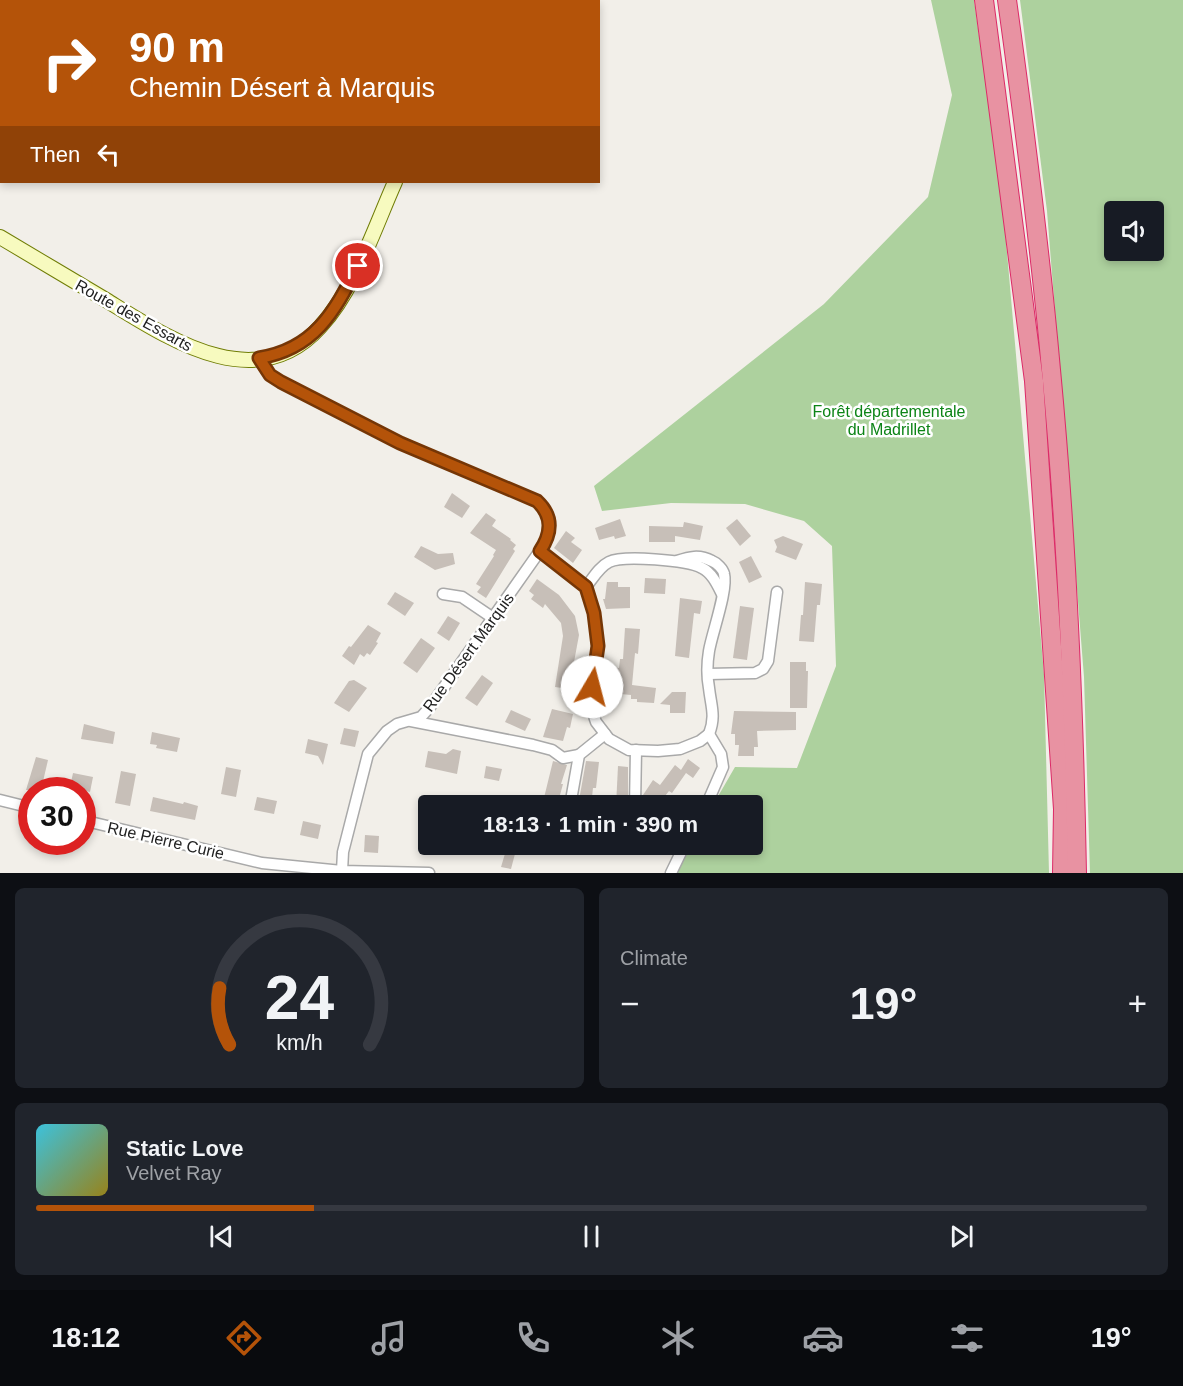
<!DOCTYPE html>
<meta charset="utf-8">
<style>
:root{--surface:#171b24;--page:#20242c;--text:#f1f3f6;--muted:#9ea1a6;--line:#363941;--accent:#b45309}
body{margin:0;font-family:Arial,sans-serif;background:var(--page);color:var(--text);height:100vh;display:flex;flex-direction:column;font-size:22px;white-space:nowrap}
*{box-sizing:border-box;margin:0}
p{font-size:20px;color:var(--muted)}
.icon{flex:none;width:33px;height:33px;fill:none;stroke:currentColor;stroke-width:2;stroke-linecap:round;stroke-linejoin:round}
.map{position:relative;height:873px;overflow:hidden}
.panel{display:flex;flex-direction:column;gap:15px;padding:15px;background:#0d0f14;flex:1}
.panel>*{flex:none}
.banner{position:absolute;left:0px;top:0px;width:600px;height:183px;box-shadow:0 3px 9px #0003;background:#b45309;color:#fff;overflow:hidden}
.buttons{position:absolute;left:1104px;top:201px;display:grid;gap:12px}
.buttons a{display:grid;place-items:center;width:60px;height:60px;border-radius:6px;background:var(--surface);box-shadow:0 3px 9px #0003;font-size:30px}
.speed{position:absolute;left:18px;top:777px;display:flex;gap:12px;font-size:30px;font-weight:700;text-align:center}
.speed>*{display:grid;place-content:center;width:78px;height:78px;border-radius:50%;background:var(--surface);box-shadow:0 3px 9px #0003;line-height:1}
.speed .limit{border:9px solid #d22;background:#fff;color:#111}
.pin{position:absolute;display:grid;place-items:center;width:51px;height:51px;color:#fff;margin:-26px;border:3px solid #fff;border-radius:50%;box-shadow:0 2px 6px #0007}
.me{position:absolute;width:66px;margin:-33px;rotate:8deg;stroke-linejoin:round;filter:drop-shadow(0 0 4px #0008)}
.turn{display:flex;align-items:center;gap:21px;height:126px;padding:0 30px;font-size:27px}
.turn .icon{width:78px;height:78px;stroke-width:2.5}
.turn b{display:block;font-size:42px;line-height:51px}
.then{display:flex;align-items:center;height:57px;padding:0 30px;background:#0003;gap:12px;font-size:22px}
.big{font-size:45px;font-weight:700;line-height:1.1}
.panel .widget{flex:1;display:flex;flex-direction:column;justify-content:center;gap:9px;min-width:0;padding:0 21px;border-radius:9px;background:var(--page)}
.panel .dial{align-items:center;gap:0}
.dial svg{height:156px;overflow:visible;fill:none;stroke:var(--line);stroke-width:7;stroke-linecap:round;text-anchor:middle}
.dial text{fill:var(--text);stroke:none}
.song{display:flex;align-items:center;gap:18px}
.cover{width:72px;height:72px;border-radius:9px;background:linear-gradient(135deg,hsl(190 70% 55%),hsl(50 70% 35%))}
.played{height:6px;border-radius:3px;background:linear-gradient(90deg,var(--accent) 25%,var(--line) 25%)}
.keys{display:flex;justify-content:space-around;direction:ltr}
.heat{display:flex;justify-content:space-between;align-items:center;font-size:33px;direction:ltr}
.panel .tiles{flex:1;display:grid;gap:15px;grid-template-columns:1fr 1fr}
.widget:last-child{grid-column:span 2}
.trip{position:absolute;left:418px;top:795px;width:345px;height:60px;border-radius:6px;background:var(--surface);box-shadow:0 3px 9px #0003;font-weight:700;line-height:60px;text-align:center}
.tab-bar{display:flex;height:96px;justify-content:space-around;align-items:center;background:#090b0e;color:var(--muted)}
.tab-bar .icon{width:42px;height:42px}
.tab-bar .selected{color:var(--accent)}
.tab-bar b{font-size:27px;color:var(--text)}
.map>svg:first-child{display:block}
.forest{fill:#add19e;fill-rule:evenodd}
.building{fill:#c7bfb8}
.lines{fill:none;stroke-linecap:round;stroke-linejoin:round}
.street-casing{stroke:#a9a9a9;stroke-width:13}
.secondary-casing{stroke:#707d05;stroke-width:16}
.highway-casing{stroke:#dc2a67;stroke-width:20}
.street{stroke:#fff;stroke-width:10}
.secondary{stroke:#f7fabf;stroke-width:14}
.highway{stroke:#e892a2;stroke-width:18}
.route-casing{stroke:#753606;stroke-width:15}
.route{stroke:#b45309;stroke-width:10}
.labels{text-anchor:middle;stroke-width:5;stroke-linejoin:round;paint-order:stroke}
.street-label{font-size:16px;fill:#222;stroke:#fff}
.park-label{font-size:16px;fill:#0c8416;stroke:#fff}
</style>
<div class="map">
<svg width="1183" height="873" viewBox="0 0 1183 873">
<rect width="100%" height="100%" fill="#f2efe9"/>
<g class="forest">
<path d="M931,0H974L1003,207L1044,674L1049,873H676L692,845L753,844V806L713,805L735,767L797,768L836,666L832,546L804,521L745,504L671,503L602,511L594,486L824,304L928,197L952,95Z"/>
<path d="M1020,0H1183V873H1090L1084,677L1047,211ZM1114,212H1154V250H1114Z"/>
</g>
<g class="building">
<path d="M452,493L470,506L462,518L444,507Z"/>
<path d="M486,513L496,520L492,526L511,539L510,540L516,545L513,549L515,551L486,598L477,592L481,587L476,584L494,556L493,555L496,550L470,533Z"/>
<path d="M620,519L626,536L615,539L614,536L599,540L595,528Z"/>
<path d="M737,519L751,536L740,546L726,528Z"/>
<path d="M684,522L703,526L700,540L675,536V542H649V526L683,527Z"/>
<path d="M566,531L575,538L571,542L582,550L573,563L554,548Z"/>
<path d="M783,536L803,544L796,560L775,552L777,547L774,540Z"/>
<path d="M421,546L438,554L453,553L455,564L435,570L414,557Z"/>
<path d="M751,556L762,577L749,583L739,562Z"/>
<path d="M645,578L666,579L665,594L644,593Z"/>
<path d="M537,579L559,595L575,616L579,635L569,689L555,687L563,636L561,623L545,604L543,608L531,599L534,595L529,591Z"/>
<path d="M607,582H618V587H630V608L606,609L603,599H605Z"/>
<path d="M805,582L822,584L820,605H817L814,642L799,641L801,615H803Z"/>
<path d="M395,592L414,603L405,616L387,604Z"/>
<path d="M680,598L702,601L700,614L694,613L689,658L675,656Z"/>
<path d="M740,606L754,608L747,660L733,658Z"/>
<path d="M448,616L460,623L449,641L437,633Z"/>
<path d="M368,625L381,633L376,642L378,643L370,655L367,653L364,657L360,654L354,665L342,656L349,646L351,647Z"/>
<path d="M625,628L640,629L638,654L635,653L632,685L656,688L654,703L637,702V699H631V695L610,693L613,667L619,668L620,659H623Z"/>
<path d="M421,638L435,648L417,673L403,663Z"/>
<path d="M790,662H806V671H808L807,708H790Z"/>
<path d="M482,675L493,683L477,706L465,698Z"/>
<path d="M354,680L367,688L349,712L334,703L349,681Z"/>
<path d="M672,692H686L685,713H670V705L660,704Z"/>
<path d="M552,709L573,714L570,728L567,727L563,741L543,737Z"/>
<path d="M511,710L531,719L525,731L505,722Z"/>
<path d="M734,711L796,712V730L757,731L758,747H754V756H738L739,745H735V734H731Z"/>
<path d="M84,724L115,732L113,744L81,739Z"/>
<path d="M344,728L359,731L355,747L340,744Z"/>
<path d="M152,732L180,738L177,752L156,748L157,745L150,744Z"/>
<path d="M308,739L328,744L323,765L318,756L305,753Z"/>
<path d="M453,749L461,751L457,774L425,767L428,751L446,754Z"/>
<path d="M36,757L48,760L41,790H26Z"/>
<path d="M688,759L700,768L693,778L686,773L672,793L669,791L657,806H648L643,802V795L653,780L660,785L675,765L681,770Z"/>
<path d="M553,761L567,765L561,784H563L557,806H542Z"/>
<path d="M586,761L599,762L596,788H593L591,806H578Z"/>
<path d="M486,766L502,769L499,781L484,778Z"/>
<path d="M618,766L628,767V806H616Z"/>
<path d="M226,767L241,770L236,797L221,794Z"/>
<path d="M121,771L136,774L130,806L115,803Z"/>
<path d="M73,773L93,777L90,792L70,787Z"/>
<path d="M153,797L183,804L184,802L198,806L195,820L150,811Z"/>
<path d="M257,797L277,801L274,814L254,810Z"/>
<path d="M423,813L429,814V842L419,841Z"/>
<path d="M303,821L321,825L318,839L300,835Z"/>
<path d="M365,835L379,836L378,853L364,852Z"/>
<path d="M507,847L516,850L511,869L501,867Z"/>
</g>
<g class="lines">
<defs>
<g id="street">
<path d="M259,359L270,375L281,382L401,443L537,501C553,516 552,526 544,545L430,707L421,717L397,724L387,731L368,754L343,852L342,871"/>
<path d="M540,551L586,587L594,613L598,646L589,701L596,722L609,739L629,750L658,751L680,749L700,741L709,734"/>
<path d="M677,561C689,557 699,554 712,561C717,563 723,569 724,574C728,590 712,633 709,651C707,663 707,677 709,688C711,706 716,716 709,734"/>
<path d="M586,587C593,578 599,567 609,562C623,555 687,560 702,568C712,573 717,584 722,594"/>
<path d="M443,594L462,597L493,618"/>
<path d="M708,674L755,673L763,669L768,661L777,592"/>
<path d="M411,721L533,745L552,750L563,758L579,755"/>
<path d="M0,800L32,808"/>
<path d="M570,806L579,755L605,734"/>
<path d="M635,806L636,750"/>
<path d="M706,806L723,767L721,754L709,734"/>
<path d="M82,820L262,863L342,871L429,873"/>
<path d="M671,873L685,844"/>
</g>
<g id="secondary">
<path d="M474,2L475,0"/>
<path d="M0,237C35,258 71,279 106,300C168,338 256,398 320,327C355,289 374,229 395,182"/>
</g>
<g id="highway">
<path d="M984,0L1034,381L1063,809L1062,873"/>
<path d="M1007,0C1024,123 1040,246 1051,370C1067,537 1074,705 1077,873"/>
</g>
</defs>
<use href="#street" class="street-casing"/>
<use href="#secondary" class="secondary-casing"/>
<use href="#highway" class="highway-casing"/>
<use href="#street" class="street"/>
<use href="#secondary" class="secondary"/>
<use href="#highway" class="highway"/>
</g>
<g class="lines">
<defs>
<path id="route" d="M358,266C334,312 315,349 259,358L270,375L281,382L400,443L537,501C553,516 552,533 540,551L586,587L594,613L598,646L592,687"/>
</defs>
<use href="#route" class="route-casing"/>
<use href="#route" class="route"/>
</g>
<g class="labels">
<g class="street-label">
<text transform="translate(134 315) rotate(29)" y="6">Route des Essarts</text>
<text transform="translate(468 652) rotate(-54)" y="6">Rue Désert Marquis</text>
<text transform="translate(166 840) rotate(13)" y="6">Rue Pierre Curie</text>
</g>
<g class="park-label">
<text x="889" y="417">Forêt départementale<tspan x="889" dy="18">du Madrillet</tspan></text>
</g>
</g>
</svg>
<div class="buttons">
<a><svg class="icon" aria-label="sound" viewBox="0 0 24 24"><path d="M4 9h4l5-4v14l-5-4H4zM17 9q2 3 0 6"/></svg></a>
</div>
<div class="speed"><div class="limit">30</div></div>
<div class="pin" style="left:358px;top:266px;background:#d93025"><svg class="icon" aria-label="arrive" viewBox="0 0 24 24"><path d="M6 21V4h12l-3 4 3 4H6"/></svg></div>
<svg class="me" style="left:592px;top:687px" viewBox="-20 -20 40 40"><circle r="19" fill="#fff"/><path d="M0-13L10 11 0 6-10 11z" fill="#b45309"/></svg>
<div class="trip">18:13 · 1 min · 390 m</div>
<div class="banner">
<div class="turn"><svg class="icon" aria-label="right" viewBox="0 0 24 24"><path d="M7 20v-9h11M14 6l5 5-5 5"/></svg><div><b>90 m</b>Chemin Désert à Marquis</div></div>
<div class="then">Then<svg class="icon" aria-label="left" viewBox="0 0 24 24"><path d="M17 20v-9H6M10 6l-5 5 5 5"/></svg></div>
</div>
</div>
<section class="panel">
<div class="tiles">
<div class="widget dial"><svg viewBox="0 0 100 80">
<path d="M14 69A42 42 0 1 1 86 69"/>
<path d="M14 69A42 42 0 0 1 9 40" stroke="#b45309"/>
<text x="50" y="56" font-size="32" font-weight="700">24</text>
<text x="50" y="72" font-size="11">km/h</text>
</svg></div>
<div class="widget"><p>Climate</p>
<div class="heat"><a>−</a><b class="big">19°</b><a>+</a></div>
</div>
<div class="widget">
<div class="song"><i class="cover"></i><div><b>Static Love</b><p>Velvet Ray</p></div></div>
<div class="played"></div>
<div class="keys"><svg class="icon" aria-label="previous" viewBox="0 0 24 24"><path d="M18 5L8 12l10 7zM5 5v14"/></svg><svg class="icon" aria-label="pause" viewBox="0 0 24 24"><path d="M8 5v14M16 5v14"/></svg><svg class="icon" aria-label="next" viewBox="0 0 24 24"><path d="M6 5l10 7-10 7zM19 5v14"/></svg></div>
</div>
</div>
</section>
<nav class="tab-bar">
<b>18:12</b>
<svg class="icon selected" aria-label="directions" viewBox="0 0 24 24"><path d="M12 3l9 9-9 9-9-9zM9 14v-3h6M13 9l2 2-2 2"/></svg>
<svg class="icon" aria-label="music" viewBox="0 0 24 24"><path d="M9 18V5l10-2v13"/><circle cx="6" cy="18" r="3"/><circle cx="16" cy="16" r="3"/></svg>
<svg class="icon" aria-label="phone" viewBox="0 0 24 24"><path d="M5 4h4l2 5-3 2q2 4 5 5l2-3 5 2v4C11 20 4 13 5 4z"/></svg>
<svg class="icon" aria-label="climate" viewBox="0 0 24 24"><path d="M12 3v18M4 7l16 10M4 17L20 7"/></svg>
<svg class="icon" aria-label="car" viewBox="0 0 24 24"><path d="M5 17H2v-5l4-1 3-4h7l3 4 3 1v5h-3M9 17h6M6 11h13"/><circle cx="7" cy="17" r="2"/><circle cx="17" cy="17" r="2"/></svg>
<svg class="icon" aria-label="filters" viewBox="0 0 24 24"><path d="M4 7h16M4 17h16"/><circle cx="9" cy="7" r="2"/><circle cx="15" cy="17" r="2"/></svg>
<b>19°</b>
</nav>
